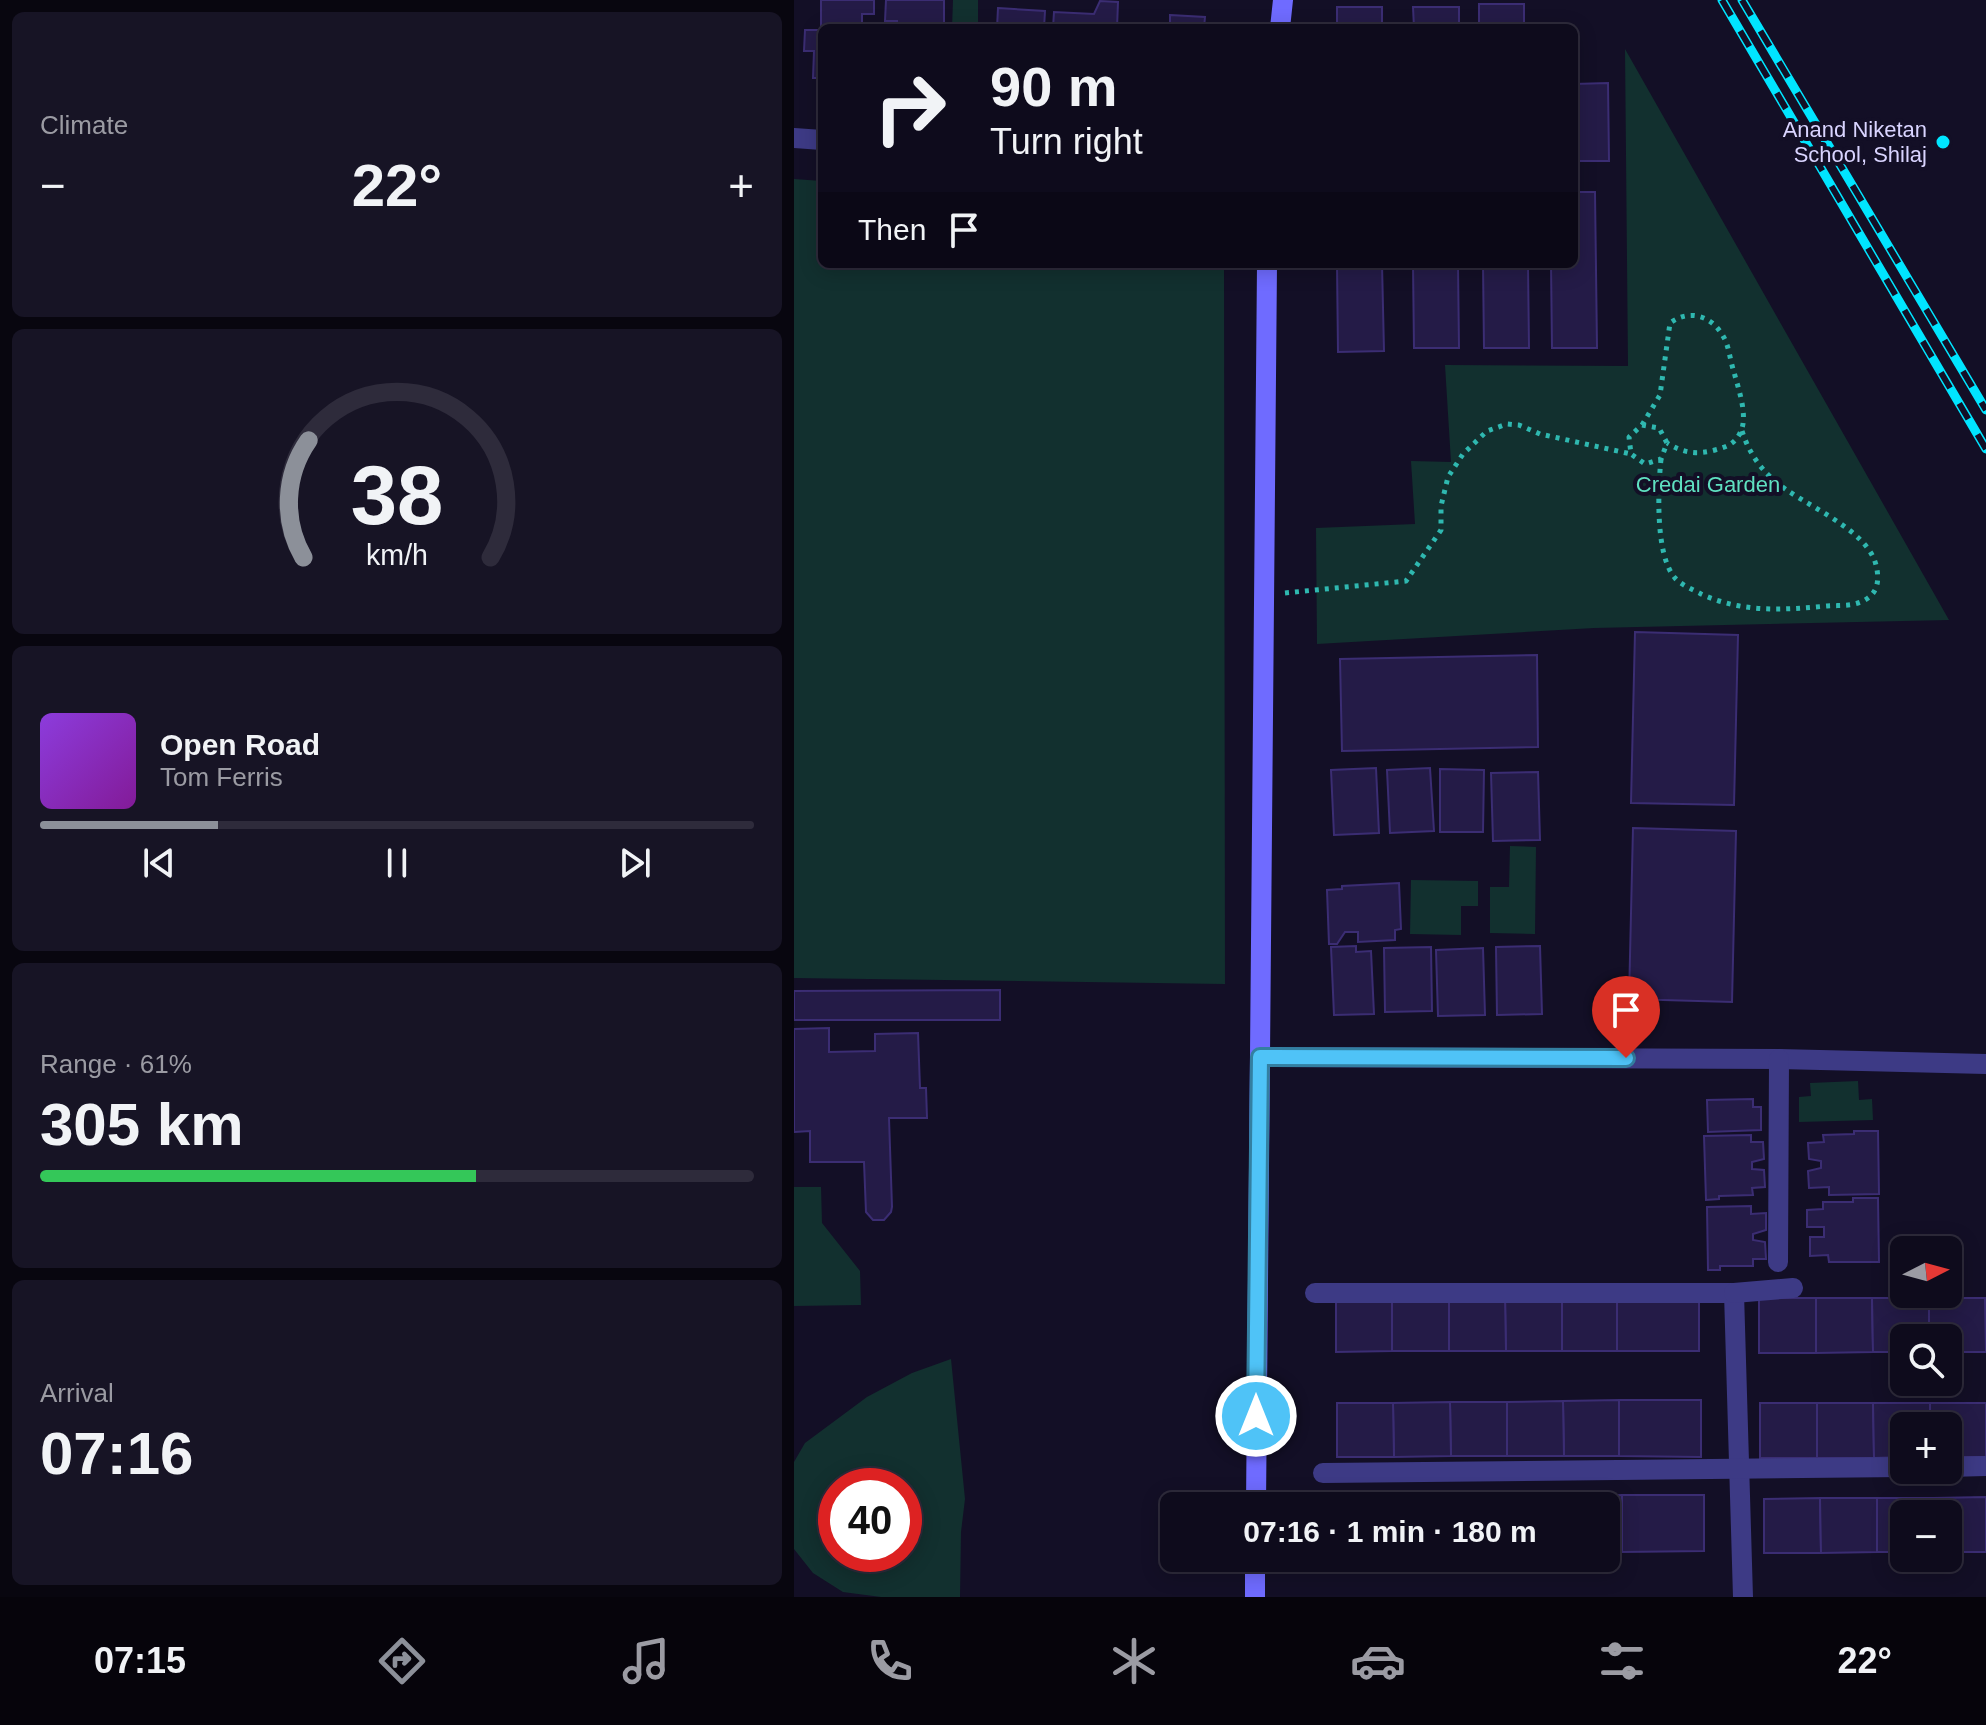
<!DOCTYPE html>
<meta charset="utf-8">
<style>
:root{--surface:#0e0b1c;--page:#171425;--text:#f1f3f6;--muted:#9b9ba3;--line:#2e2b3b;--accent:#8c9099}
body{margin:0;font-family:Helvetica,sans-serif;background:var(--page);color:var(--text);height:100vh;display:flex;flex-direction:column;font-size:30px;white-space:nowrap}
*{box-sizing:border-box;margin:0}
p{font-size:26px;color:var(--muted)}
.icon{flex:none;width:44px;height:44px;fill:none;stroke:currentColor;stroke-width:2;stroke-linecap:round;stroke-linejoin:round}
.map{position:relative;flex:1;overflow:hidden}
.panel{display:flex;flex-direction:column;gap:12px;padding:12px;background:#08060f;width:794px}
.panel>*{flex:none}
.hud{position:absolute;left:24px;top:24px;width:760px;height:244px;border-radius:12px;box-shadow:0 4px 20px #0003,0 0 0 2px var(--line);background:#0e0b1c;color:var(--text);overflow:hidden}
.needle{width:52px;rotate:84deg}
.controls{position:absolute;left:1096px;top:1236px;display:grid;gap:16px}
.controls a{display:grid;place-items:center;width:72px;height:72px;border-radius:12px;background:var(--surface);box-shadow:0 4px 20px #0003,0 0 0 2px var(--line);font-size:40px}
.speed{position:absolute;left:24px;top:1468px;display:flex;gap:16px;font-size:40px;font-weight:700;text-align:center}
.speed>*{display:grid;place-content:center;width:104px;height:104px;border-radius:50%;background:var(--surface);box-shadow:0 4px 20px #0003,0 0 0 2px var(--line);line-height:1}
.speed .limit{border:12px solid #d22;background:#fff;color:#111}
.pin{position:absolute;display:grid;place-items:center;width:68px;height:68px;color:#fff;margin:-82px -34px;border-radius:50% 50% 50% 0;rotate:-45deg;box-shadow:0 0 8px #0007}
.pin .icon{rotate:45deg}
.me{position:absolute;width:88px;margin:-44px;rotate:0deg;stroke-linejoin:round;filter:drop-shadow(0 0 6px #0008)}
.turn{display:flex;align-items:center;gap:28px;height:168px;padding:0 40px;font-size:36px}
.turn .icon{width:104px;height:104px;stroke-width:2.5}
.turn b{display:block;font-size:56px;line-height:68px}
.then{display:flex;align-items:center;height:76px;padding:0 40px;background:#0003;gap:16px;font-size:30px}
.big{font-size:60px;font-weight:800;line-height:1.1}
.panel .widget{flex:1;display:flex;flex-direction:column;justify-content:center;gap:12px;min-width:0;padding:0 28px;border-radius:12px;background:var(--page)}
.panel .dial{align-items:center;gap:0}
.dial svg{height:208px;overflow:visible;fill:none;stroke:var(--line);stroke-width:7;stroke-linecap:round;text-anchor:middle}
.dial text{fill:var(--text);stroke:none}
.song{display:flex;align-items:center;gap:24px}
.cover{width:96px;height:96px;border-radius:12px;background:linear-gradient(135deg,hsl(270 70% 55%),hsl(290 70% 35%))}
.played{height:8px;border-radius:4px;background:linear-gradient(90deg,var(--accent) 25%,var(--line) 25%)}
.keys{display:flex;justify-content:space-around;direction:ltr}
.heat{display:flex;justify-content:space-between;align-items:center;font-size:44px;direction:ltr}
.charge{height:12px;border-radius:6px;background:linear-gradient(90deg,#34c759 61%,var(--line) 0)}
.trip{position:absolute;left:366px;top:1492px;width:460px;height:80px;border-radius:12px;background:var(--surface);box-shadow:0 4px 20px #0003,0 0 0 2px var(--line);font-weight:800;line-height:80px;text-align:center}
.tabs{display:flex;height:128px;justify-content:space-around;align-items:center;background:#06040b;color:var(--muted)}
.tabs .icon{width:56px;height:56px}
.tabs .on{color:var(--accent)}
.tabs b{font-size:36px;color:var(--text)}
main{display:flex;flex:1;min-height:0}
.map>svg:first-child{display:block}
.green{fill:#12302f;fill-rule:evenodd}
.building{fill:#241b47;stroke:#3b2d73;stroke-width:2}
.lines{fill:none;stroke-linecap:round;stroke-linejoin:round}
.path{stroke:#2fb8b0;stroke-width:5;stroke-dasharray:4 6;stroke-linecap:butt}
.street{stroke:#3d3a85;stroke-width:20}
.secondary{stroke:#6f6bff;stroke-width:20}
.rail-casing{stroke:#00e5ff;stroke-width:9}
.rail{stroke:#130f26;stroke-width:6;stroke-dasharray:18;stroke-linecap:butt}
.route-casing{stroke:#337fa1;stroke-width:20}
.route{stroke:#4fc3f7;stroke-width:14}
.poi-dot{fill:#00e5ff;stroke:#130f26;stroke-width:3}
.labels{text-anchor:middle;stroke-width:8;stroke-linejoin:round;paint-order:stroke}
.poi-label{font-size:22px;fill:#d9d4ff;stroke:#130f26;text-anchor:end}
.park-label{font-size:22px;fill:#5fe0c0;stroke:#130f26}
</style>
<main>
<section class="panel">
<div class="widget"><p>Climate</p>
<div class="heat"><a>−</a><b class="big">22°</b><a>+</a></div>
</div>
<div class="widget dial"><svg viewBox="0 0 100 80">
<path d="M14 69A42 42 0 1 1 86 69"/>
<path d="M14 69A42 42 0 0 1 16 24" stroke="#8c9099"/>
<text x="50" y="56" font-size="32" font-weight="700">38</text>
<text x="50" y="72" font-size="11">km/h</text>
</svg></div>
<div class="widget">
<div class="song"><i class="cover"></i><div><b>Open Road</b><p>Tom Ferris</p></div></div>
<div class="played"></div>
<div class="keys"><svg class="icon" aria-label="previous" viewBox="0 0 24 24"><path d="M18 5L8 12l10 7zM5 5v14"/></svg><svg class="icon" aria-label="pause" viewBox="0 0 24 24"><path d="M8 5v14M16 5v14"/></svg><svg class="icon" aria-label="next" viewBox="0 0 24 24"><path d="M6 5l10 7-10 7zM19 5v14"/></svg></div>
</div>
<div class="widget"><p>Range · 61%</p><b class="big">305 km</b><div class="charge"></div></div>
<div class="widget"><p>Arrival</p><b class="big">07:16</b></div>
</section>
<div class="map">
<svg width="1192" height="1597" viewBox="0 0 1192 1597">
<rect width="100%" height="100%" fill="#130f26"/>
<g class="green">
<path d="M159,0H184V28H158Z"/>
<path d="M831,49L1155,620L800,628L523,644L522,528L621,524L617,461L657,462L651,365L834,366Z"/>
<path d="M0,179L28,181V264H430L431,984L0,978Z"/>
<path d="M716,846L742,847L741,934L696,933V887H715Z"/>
<path d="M617,880L684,881V906H667V935L616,934Z"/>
<path d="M1064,1081L1065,1100L1078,1099L1079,1120L1005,1122V1097L1017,1096L1016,1083Z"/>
<path d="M0,1187H27L28,1223L66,1271L67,1305L0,1306Z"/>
<path d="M157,1359L171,1499L167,1532L166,1597H87L49,1592L19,1573L0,1549V1462L11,1443L73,1397L118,1373ZM110,1486V1554H42V1486Z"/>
</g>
<g class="building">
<path d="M27,0H80V14H68V28H28V78H19L20,51H10L11,30H27Z"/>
<path d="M92,0H150V28H103V21H91Z"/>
<path d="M306,1L324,2L323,28H259L260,12L300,14Z"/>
<rect x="685" y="4" width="45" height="24"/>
<rect x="543" y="7" width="45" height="21"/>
<path d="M619,7H665V28H620Z"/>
<path d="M204,8L251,11L250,28H203Z"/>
<path d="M376,15L411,17L410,28H376Z"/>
<path d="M814,83L815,161H780V84Z"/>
<path d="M780,192H801L803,348H758L757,264H780Z"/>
<path d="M543,264H588L590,351L544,352Z"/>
<path d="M619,264H664L665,348H620Z"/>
<path d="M689,264H734L735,348H690Z"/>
<path d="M841,632L944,635L940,805L837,803Z"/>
<path d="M743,655L744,747L548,751L546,659Z"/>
<path d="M582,768L585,833L540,835L537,770Z"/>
<path d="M636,768L640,831L596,833L593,770Z"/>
<path d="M646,769L690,770L689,832H646Z"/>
<path d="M744,772L746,840L699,841L697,773Z"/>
<path d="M839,828L942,831L938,1002L835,999Z"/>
<path d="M605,883L607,929L601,930V940L564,942V932H551L543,944H535L533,890L548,889V886Z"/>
<path d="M562,946V952L577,951L580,1014L540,1015L537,947Z"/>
<path d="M746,946L748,1014L703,1015L702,947Z"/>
<path d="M637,947L638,1011L591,1012L590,948Z"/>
<path d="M689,948L691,1015L644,1016L642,950Z"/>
<path d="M206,990V1020H0V991Z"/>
<path d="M35,1028V1052L81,1051V1034L124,1033L126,1088H132L133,1118H95L98,1207L97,1212L90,1220H79L72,1212L70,1162H16V1131L0,1132V1029Z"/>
<path d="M959,1099V1107H967V1130L914,1132L913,1100Z"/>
<path d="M1060,1131H1084L1085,1194L1035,1195V1187L1015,1188L1014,1171L1027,1168V1161L1015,1159L1014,1143L1030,1142L1029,1135L1060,1134Z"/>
<path d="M957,1135V1142H969L970,1159L958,1162V1169L970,1170L971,1187L958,1188L959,1195L925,1196V1199L912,1200L910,1136Z"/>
<path d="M1059,1198H1084L1085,1262H1035L1034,1255L1016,1256V1237H1030V1227H1013V1210L1029,1209V1202H1059Z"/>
<path d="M957,1206V1214L972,1213V1230L959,1234V1240L971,1242L972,1259H959V1266H926V1270H914L913,1207Z"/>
<rect x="823" y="1295" width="82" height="56"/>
<path d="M823,1295V1351H768V1296Z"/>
<path d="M768,1296V1351H712L711,1297Z"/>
<path d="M598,1297V1351L542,1352V1298Z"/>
<rect x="598" y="1297" width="57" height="54"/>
<path d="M655,1297H711L712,1351H655Z"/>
<rect x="965" y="1298" width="57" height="55"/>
<path d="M1022,1298H1078L1079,1352L1022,1353Z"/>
<path d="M1078,1298H1135V1338H1110V1352H1079Z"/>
<path d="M1135,1298H1191L1192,1352H1154V1338H1135Z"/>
<path d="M825,1400H907V1457L825,1456Z"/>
<path d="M825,1400V1456H770L769,1401Z"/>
<path d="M769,1401L770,1456H713V1402Z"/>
<path d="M656,1402H713V1456H657Z"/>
<path d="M656,1402L657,1456L600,1457L599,1403Z"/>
<path d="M543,1403H599L600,1457H543Z"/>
<rect x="966" y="1403" width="57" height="55"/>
<path d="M1023,1403H1079L1080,1458H1023Z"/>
<path d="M1079,1403H1136V1426H1110V1457L1080,1458Z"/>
<path d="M1136,1403H1192V1457H1154V1426H1136Z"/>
<path d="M828,1495V1552L812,1551V1506H773V1497Z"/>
<path d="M828,1495H910V1551L828,1552Z"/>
<rect x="546" y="1497" width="57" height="9"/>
<rect x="603" y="1497" width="56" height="9"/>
<rect x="659" y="1497" width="57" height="9"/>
<rect x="716" y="1497" width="57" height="9"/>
<path d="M1192,1497V1552H1154V1514H1140V1498Z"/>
<path d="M1026,1498L1027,1553H970V1499Z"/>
<path d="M1026,1498H1083V1552L1027,1553Z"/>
<path d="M1083,1498H1140V1514H1110V1552H1083Z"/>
</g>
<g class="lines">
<g class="path">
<path d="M848,425L866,395L876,323C895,309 917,315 929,336C935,345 936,361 940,372C944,388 955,417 946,433C941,444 932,447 921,450C903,455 889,453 873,443"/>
<path d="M848,425L865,428L873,443L867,459L851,464L837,454L835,437Z"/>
<path d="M867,459C864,489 861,555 881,578C887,585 900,590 907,594C949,613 988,610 1033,606C1047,605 1062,607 1074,598C1085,590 1085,577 1082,565C1073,528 1008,505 981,481C965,468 954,450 948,431"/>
<path d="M491,593L612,581L647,530V506L654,477L669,454L693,431L713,424L725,425L746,434L837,454"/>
</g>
<g class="street">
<path d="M0,138L28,140"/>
<path d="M466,1057L985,1059L1192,1064"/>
<path d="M984,1262L985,1059"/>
<path d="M521,1293H940L949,1597"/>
<path d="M940,1293L999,1288"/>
<path d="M1154,1467L1192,1466"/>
<path d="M529,1473L1110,1467"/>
</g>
<g class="secondary">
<path d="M486,28L489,0"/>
<path d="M462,1506L473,264"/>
<path d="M461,1597V1558"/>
</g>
<defs>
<g id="rail">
<path d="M928,0L1192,449"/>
<path d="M948,0L1192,410"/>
</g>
</defs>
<use href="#rail" class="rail-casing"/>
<use href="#rail" class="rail"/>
</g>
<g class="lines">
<defs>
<path id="route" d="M462,1416L466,1057L832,1058"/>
</defs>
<use href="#route" class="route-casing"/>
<use href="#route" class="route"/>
</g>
<circle class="poi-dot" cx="1149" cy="142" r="8"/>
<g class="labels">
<g class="poi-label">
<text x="1133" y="137">Anand Niketan<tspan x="1133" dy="25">School, Shilaj</tspan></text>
</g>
<g class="park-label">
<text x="914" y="492">Credai Garden</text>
</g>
</g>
</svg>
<div class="controls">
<a><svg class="needle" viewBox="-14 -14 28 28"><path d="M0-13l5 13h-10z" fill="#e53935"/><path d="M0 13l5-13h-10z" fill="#9b9ba3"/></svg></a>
<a><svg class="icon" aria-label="search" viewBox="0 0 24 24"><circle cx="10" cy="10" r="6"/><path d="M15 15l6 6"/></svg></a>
<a>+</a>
<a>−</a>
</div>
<div class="speed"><div class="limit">40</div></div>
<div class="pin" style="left:832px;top:1058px;background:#d93025"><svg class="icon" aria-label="arrive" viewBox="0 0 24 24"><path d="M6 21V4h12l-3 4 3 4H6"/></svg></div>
<svg class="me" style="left:462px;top:1416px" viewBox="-20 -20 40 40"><circle r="17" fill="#4fc3f7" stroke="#fff" stroke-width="3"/><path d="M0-11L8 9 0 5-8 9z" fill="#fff"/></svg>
<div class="trip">07:16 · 1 min · 180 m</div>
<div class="hud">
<div class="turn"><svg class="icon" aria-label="right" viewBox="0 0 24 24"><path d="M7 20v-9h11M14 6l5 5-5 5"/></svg><div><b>90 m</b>Turn right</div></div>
<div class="then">Then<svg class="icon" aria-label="arrive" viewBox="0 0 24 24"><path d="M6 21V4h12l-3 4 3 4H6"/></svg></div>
</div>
</div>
</main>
<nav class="tabs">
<b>07:15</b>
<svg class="icon on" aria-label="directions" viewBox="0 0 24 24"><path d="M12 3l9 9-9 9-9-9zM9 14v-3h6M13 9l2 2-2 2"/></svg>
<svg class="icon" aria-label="music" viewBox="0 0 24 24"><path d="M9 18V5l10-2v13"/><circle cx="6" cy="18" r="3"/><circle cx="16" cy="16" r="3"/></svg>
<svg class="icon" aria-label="phone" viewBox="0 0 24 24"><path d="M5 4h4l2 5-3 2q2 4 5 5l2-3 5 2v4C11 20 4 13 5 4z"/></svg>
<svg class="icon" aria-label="climate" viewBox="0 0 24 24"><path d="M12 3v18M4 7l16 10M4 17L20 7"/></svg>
<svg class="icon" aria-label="car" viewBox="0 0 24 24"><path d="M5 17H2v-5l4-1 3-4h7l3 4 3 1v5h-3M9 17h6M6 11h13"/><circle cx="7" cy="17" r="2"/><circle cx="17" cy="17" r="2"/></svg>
<svg class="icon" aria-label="filters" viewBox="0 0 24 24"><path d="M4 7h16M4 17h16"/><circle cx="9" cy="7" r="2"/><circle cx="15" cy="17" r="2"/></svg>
<b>22°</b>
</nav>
